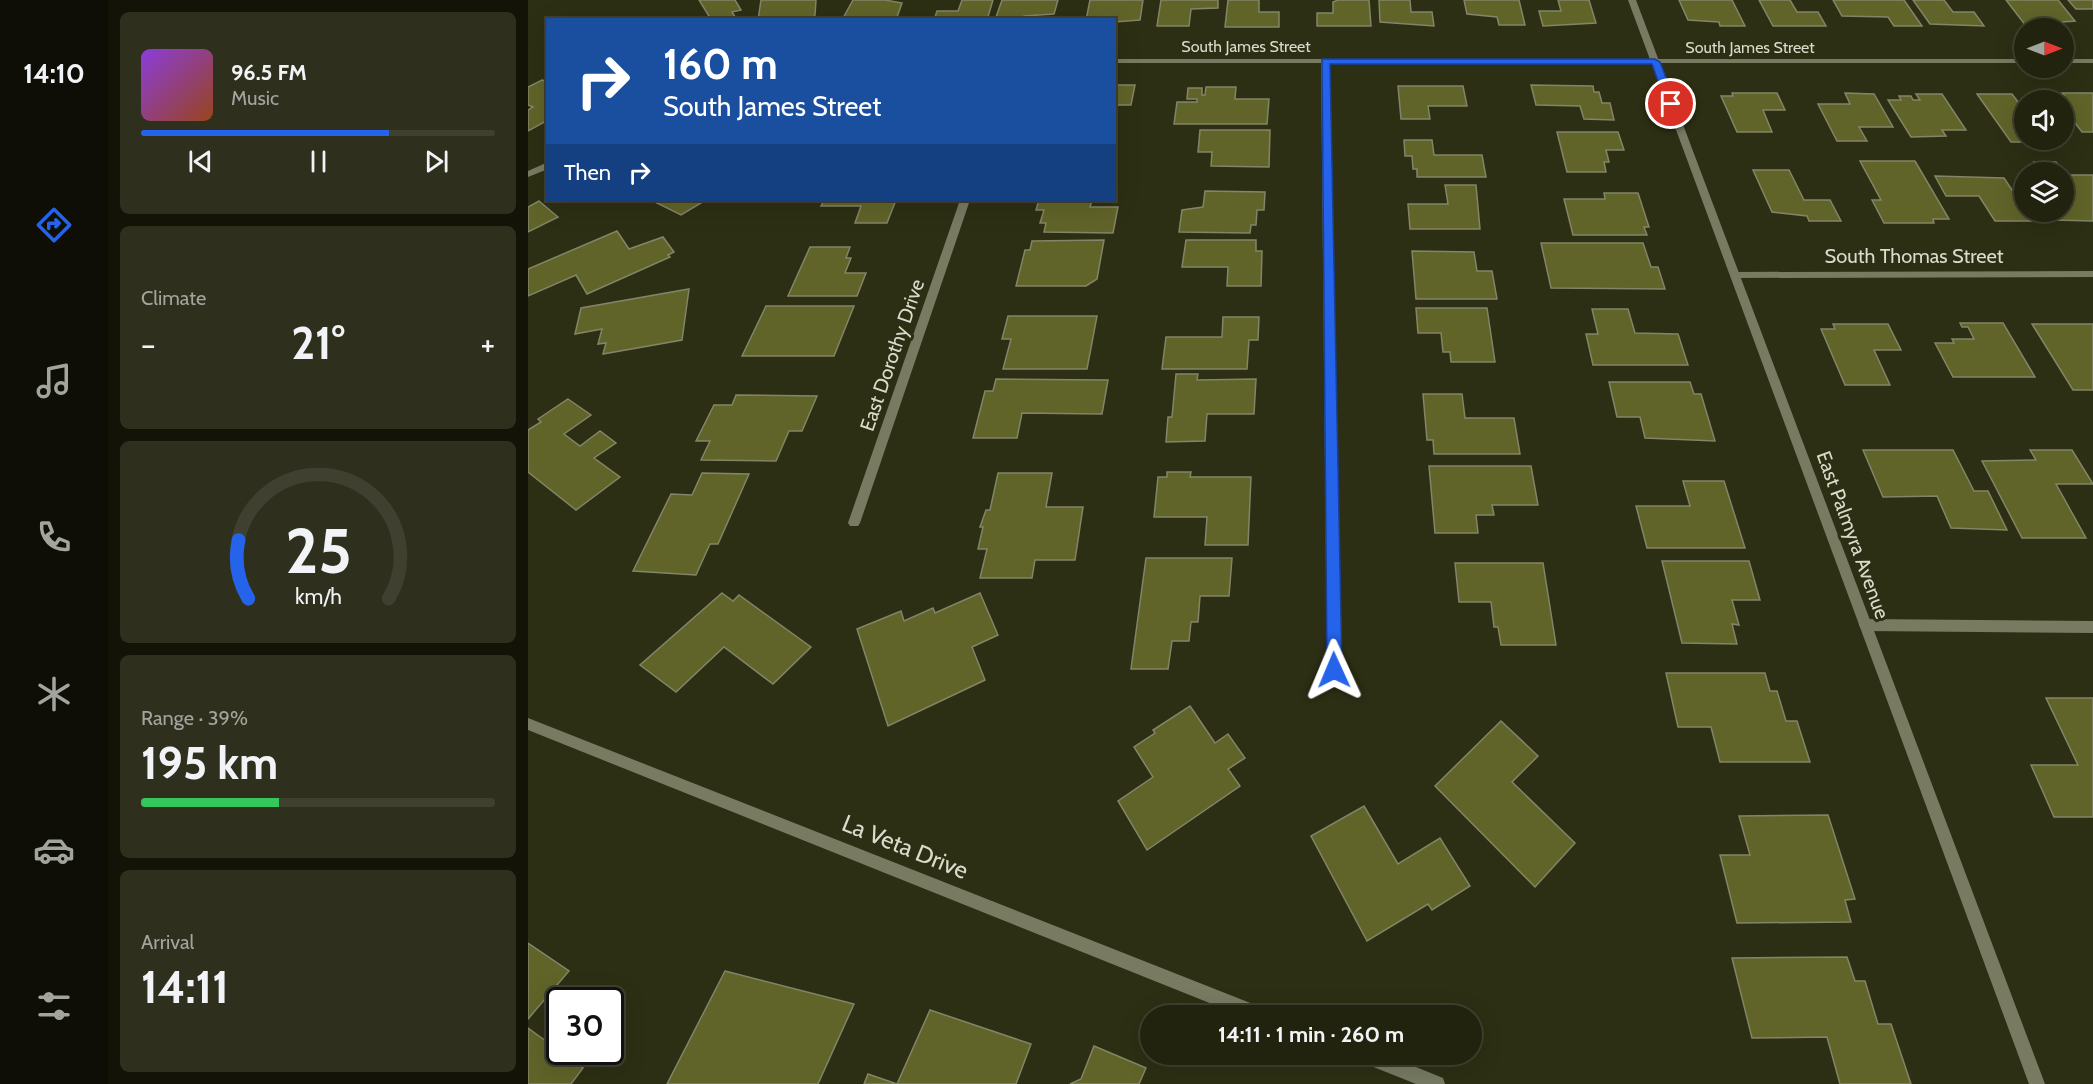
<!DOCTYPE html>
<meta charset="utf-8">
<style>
:root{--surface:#22230f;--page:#2e2f1d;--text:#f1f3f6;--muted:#a2a49e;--line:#3f402f;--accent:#2563eb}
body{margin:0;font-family:Cabin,sans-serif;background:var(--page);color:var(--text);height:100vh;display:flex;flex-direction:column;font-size:22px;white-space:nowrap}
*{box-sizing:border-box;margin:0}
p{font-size:20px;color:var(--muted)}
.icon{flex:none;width:33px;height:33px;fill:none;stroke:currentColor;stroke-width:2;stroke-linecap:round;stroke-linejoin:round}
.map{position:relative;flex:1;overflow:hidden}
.side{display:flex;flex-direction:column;gap:12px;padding:12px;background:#131308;width:420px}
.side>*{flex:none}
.guide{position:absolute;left:18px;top:18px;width:570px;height:183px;border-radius:0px;box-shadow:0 6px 24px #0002,0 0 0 2px var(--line);background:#1a4fa0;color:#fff;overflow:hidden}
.needle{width:39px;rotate:90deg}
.tools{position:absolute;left:1486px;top:18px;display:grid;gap:12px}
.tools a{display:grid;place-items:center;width:60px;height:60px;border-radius:50%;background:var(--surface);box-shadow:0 6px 24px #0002,0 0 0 2px var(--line);font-size:30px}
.speed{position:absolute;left:18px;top:987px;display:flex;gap:12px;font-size:30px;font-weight:700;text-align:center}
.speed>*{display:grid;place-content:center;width:78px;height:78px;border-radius:50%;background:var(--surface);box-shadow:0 6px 24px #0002,0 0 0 2px var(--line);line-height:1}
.speed .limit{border:3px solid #111;border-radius:9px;background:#fff;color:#111}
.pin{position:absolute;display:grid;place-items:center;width:51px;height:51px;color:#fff;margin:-26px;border:3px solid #fff;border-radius:50%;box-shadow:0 2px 6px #0007}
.me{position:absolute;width:66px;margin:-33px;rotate:359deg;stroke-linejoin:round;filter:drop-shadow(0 0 4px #0008)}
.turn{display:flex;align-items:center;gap:21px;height:126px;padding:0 18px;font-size:27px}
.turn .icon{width:78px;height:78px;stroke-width:2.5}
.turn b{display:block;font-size:42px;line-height:51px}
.then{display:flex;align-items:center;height:57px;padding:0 18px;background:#0003;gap:12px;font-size:22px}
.big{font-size:45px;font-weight:800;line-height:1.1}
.side .tile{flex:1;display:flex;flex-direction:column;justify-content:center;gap:9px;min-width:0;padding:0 21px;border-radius:9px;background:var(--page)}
.side .dial{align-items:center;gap:0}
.dial svg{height:156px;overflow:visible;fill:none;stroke:var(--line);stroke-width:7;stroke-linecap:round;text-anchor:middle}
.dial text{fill:var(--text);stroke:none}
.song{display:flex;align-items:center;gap:18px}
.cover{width:72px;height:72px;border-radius:9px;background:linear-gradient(135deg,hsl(270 70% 55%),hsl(20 70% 35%))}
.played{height:6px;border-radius:3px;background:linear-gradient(90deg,var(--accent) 70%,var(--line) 70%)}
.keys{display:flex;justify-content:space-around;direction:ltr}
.heat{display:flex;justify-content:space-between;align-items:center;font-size:33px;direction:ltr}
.charge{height:9px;border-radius:4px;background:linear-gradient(90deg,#34c759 39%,var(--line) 0)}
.trip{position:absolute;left:612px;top:1005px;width:342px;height:60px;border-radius:30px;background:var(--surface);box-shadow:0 6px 24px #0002,0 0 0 2px var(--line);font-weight:800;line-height:60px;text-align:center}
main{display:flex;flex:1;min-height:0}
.dock{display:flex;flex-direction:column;width:108px;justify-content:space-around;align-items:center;background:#0e0e06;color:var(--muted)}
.dock .icon{width:42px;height:42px}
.dock .current{color:var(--accent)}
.dock b{font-size:27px;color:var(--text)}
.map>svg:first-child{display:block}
.building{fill:#606429;stroke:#828567;stroke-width:1.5}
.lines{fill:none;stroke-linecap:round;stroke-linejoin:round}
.minor{fill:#787b62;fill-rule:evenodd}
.tertiary{fill:#787b62;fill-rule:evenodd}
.route{fill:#2563eb;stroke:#184099;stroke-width:1.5}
.labels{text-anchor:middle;stroke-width:6;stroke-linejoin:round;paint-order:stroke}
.far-street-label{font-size:16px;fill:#d9dbcb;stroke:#2d2f14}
.street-label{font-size:20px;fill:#d9dbcb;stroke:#2d2f14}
.near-street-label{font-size:24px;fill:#d9dbcb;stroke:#2d2f14}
</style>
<main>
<nav class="dock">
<b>14:10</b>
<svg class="icon current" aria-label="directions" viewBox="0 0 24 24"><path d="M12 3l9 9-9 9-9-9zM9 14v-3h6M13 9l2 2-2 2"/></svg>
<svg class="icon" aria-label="music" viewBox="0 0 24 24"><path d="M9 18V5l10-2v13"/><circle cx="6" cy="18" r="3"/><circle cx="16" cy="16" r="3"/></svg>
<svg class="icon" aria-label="phone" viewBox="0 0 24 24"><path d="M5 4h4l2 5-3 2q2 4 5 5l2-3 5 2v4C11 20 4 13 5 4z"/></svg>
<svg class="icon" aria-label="climate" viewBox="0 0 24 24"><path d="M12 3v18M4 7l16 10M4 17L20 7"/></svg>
<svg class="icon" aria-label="car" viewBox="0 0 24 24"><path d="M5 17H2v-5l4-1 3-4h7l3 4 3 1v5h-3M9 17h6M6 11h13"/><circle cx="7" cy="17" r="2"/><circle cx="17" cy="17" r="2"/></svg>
<svg class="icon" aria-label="filters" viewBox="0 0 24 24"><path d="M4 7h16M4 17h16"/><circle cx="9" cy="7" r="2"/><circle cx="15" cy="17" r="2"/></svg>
</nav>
<section class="side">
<div class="tile">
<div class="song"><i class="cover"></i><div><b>96.5 FM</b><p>Music</p></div></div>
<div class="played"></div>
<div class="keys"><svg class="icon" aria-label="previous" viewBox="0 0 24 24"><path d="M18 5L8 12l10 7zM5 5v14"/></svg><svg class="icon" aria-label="pause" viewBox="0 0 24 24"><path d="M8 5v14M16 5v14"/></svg><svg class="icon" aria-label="next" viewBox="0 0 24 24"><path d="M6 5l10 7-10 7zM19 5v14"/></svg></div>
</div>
<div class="tile"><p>Climate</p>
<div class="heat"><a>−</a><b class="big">21°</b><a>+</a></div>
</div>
<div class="tile dial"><svg viewBox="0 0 100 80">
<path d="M14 69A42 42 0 1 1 86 69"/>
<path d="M14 69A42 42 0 0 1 9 39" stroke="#2563eb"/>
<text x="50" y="56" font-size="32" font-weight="700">25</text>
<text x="50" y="72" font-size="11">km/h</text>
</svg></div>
<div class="tile"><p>Range · 39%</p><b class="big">195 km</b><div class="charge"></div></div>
<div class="tile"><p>Arrival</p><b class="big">14:11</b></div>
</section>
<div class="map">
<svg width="1565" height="1084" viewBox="0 0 1565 1084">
<rect width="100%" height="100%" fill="#2d2f14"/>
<g class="building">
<path d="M171,0H207L213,10L204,12L209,20H170L181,16Z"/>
<path d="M233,0H288L287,15L284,20H230Z"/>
<path d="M325,0H357L374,3L368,20H314Z"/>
<path d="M434,0H465L459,20H406L409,11H430Z"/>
<path d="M474,0H530L526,14L496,16L494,20H467Z"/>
<path d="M562,0H615L612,20L586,22V20H558Z"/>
<path d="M633,0H690V8L663,9L661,26H629Z"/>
<path d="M700,0H731V12H751V27H697Z"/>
<path d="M810,0H841L843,26H789V13H805V2Z"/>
<path d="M851,0H882L883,12H904L906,26L852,22Z"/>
<path d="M936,0H991L997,25H971L969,17L939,14Z"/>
<path d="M1030,0H1061L1068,23L1015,26L1011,11H1033Z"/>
<path d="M1151,0H1204L1217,26H1192L1191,22L1160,20Z"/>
<path d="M1231,0H1262L1269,12H1290L1298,26H1245Z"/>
<path d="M1305,0H1376L1394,26H1366L1360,17L1314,16Z"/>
<path d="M1385,0H1416L1425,12H1446L1456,26L1402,24Z"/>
<path d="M1478,0H1530L1547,21L1521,23L1523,26H1498Z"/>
<path d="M1540,0H1565V9H1548Z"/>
<path d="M14,80L20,82V120L0,131V110L5,107L0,105V87Z"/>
<path d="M586,85H607L603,105H586Z"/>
<path d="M1003,85L1065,86L1066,92H1071L1074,103H1082L1086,120L1056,119L1052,106L1008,105Z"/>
<path d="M870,86H935L939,106H900L902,119H873Z"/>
<path d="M678,87H708L707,99H741L739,124H646L649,102H669V99H659L660,88H674V95H677Z"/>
<path d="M1204,93H1249L1257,110H1235L1244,132H1209L1193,96H1205Z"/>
<path d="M1317,93L1346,94L1365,127H1331L1339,141H1309L1290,104H1322Z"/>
<path d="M1534,93H1565V132H1554L1536,109V100H1529L1525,95H1536Z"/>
<path d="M1388,94H1414L1438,130H1414L1418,136L1383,137L1360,100H1373L1371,96H1383L1385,100H1392Z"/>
<path d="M1449,94H1484L1497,111V140L1524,142H1483Z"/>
<path d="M672,130H742L741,167L683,166L684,152H670Z"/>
<path d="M1029,132H1090L1096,150H1078L1081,162H1076L1078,172H1039Z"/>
<path d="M876,140H904L906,155H954L958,177H889V169H885L884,156H877Z"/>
<path d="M1332,161H1387L1421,219H1405L1406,223H1356L1344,200H1353Z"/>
<path d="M1506,162H1528L1538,175H1565V221L1525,220L1519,212H1536V172H1514Z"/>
<path d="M1225,170H1261L1276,200H1302L1313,221H1281L1279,216L1244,212Z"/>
<path d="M1407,176L1476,178L1505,221H1467L1451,196H1418Z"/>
<path d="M917,185H948L952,229H882L880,204H920Z"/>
<path d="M677,191L737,192L736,210H729L728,225H723L722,233L651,232L654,210L675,207Z"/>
<path d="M1076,193H1110L1121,227H1116L1119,235H1045L1036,199H1077Z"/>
<path d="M123,200H178L153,215Z"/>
<path d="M296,200H368L359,223H327L333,206H293Z"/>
<path d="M511,200H564L562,207H590L585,233L516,232L518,223H512L516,210H508Z"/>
<path d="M11,201L30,217L0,232V207Z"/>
<path d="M89,231L101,249L135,237L146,252L140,255L142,257L59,294L48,275L0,296V269Z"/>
<path d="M576,240L569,279L558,286H488L497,250H502L504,241Z"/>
<path d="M658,240H728V251H734L733,286H699L700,267H654Z"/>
<path d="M1013,243H1115L1123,267H1130L1137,289L1023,288Z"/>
<path d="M282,247H322L318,258H323L317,273H338L329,296H260Z"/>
<path d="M884,251L946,252L949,271H964L969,299H888Z"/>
<path d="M161,289L154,340L75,354L78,343L70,344L74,329L47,334L53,308Z"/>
<path d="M238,306H326L306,356H214Z"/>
<path d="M888,308H959L967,362H923L922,352H915L913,333H890Z"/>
<path d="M1064,309H1100L1107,333L1150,334L1160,365H1065L1058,334H1070Z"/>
<path d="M480,316H569L559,369H475L483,339H474Z"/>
<path d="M695,317H731L730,340H721L719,369H634L638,337H694Z"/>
<path d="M1432,323H1475L1507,377H1425L1407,343H1426L1424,339H1446L1440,327H1434Z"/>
<path d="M1305,324H1360L1373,350H1346L1362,385H1317L1293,329H1307Z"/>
<path d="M1504,324H1565V390H1545Z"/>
<path d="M648,374H670L669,380L728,379L726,414H679L677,441L638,442L640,417H644Z"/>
<path d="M468,379L580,380L574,414L494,413L489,438H445L457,391H465Z"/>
<path d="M1081,382H1162L1166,394H1173L1187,441L1117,438L1112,417H1089Z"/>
<path d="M895,394H934L937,418H986L992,454H906L905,440H899Z"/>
<path d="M208,395L289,396L274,431H261L248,461L173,460L182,441H168L186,405H204Z"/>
<path d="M40,399L63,415L36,434L52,446L72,431L88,443L66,458L92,477L48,510L0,472V430L13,422L10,419Z"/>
<path d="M1335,450H1425L1446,491H1460L1479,530L1423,528L1409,496L1355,497Z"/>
<path d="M1502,450H1544L1565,484H1528L1558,538H1494L1454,461L1508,460Z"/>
<path d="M901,466H1003L1010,505H964L966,515H948L950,533H907Z"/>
<path d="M639,472H663L662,477H723L720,545H677L679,517H626L630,477H639Z"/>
<path d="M174,473L221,474L190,544H182L168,575L105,571L143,494L164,495Z"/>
<path d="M470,473H524L518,507H555L547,560H507L504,578H452L459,549H450L455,527H452L458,510H462Z"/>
<path d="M1155,481H1196L1217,548H1119L1108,506H1162Z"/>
<path d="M618,558H704L701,596H672L670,622H663L661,641H644L640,669H603Z"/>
<path d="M1134,561H1221L1232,600H1204L1211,625L1204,624L1209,644L1154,643Z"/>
<path d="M927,563H1015L1028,645H973L970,627H966L963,602H931Z"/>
<path d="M194,593L205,601L211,595L283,647L245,684L196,647L148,692L112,665Z"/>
<path d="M452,593L470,635L444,647L457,680L360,726L329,629L373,611L376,621L405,608L407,613Z"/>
<path d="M1138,673H1237L1242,691H1249L1258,721H1269L1282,762H1192L1183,727H1150Z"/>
<path d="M1518,698H1565V817H1526L1503,765H1550Z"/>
<path d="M662,706L687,743L700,734L717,758L700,769L712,786L619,850L590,801L625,777L606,747L627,733L625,730Z"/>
<path d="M973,721L1010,756L984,782L1047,843L1007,887L907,786Z"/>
<path d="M836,806L870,864L912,838L942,886L904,910L900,904L839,941L783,836Z"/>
<path d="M1300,815L1327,899L1317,900L1323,922L1209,923L1192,855H1222L1211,816Z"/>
<path d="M0,943L41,971L0,1019Z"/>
<path d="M1319,957L1327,981H1337L1350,1024H1363L1383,1084H1312L1299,1037L1224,1038L1204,958Z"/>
<path d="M197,971L326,1004L290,1084H139Z"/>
<path d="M402,1010L503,1044L488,1084H369Z"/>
<path d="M0,1028L55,1068L43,1084H0Z"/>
<path d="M566,1046L618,1068L611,1084H542L553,1079Z"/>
<path d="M340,1074L369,1084H336Z"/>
</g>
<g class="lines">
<g class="minor">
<path d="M586,59H1497V63H801L813,670L811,674L806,676L801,674L799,670L793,63H586Z"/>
<rect x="1536" y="59" width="29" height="4"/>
<path d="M20,162V169L0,177V171Z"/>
<path d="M432,200H442L332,523L330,526H322L320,523Z"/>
<path d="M1565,271V277L1207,278L1202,275L1207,272Z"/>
<path d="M1337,619L1565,621V633L1337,631L1333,629L1331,625L1333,621Z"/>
<path d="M0,718L735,1008L741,1010L743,1016H714L0,730Z"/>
<path d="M826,1054H856L915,1078L917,1084H888L828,1060Z"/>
</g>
<path class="tertiary" d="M1100,0H1108L1517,1084H1501Z"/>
</g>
<path class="route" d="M794,59H1127L1132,62L1148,104L1143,107L1138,104L1124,64H802L814,670L806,677L799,670Z"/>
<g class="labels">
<g class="far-street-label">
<text x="718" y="52">South James Street</text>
<text x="1222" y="53">South James Street</text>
</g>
<g class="street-label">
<text x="1386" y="263">South Thomas Street</text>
<text transform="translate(364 355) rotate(-71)" y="7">East Dorothy Drive</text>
<text transform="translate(1325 535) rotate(70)" y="7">East Palmyra Avenue</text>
</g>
<g class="near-street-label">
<text transform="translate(377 847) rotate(22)" y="8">La Veta Drive</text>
</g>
</g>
</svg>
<div class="tools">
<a><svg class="needle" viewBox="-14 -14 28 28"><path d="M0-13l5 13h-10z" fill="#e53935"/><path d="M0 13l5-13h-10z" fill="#a2a49e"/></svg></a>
<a><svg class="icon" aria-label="sound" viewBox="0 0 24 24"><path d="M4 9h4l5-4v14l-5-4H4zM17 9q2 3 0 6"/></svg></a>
<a><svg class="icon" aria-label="layers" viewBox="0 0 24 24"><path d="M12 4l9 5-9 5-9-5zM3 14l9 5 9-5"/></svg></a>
</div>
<div class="speed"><div class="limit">30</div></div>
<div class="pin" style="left:1143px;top:104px;background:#d93025"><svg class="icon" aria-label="arrive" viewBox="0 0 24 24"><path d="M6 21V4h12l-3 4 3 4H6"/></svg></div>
<svg class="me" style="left:806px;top:670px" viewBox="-20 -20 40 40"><path d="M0-17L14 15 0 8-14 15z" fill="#2563eb" stroke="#fff" stroke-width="4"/></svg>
<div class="trip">14:11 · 1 min · 260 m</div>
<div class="guide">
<div class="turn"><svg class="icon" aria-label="right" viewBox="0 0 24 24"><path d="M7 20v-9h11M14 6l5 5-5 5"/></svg><div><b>160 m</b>South James Street</div></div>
<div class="then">Then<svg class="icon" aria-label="right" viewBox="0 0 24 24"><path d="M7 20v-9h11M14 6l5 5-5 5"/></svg></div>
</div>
</div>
</main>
